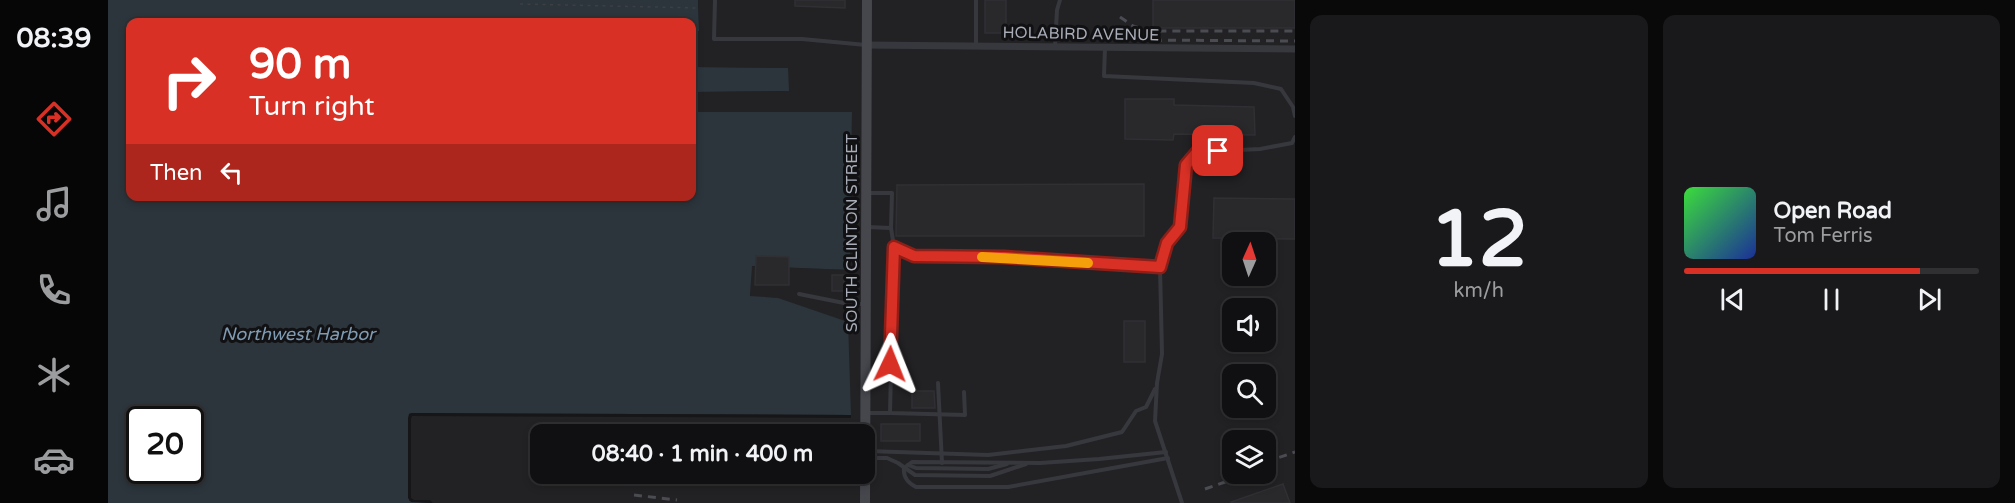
<!DOCTYPE html>
<meta charset="utf-8">
<style>
:root{--surface:#101012;--page:#19191b;--text:#f1f3f6;--muted:#9c9d9f;--line:#303032;--accent:#d93025}
body{margin:0;font-family:"Varela Round",sans-serif;background:var(--page);color:var(--text);height:100vh;display:flex;flex-direction:column;font-size:22px;white-space:nowrap}
*{box-sizing:border-box;margin:0}
p{font-size:20px;color:var(--muted)}
.icon{flex:none;width:33px;height:33px;fill:none;stroke:currentColor;stroke-width:2;stroke-linecap:round;stroke-linejoin:round}
.map{position:relative;flex:1;overflow:hidden}
.sheet{display:flex;flex-direction:column;gap:15px;padding:15px;background:#09090a;width:720px}
.sheet>*{flex:none}
.guide{position:absolute;left:18px;top:18px;width:570px;height:183px;border-radius:12px;box-shadow:0 3px 9px #0003,0 0 0 2px var(--line);background:#d93025;color:#fff;overflow:hidden}
.needle{width:39px;rotate:3deg}
.buttons{position:absolute;left:1114px;top:232px;display:grid;gap:12px}
.buttons a{display:grid;place-items:center;width:54px;height:54px;border-radius:12px;background:var(--surface);box-shadow:0 3px 9px #0003,0 0 0 2px var(--line);font-size:30px}
.speed{position:absolute;left:18px;top:406px;display:flex;gap:12px;font-size:30px;font-weight:700;text-align:center}
.speed>*{display:grid;place-content:center;width:78px;height:78px;border-radius:50%;background:var(--surface);box-shadow:0 3px 9px #0003,0 0 0 2px var(--line);line-height:1}
.speed .limit{border:3px solid #111;border-radius:9px;background:#fff;color:#111}
.pin{position:absolute;display:grid;place-items:center;width:51px;height:51px;color:#fff;margin:-26px;border-radius:12px;box-shadow:0 3px 9px #0006}
.me{position:absolute;width:66px;margin:-33px;rotate:2deg;stroke-linejoin:round;filter:drop-shadow(0 0 4px #0008)}
.turn{display:flex;align-items:center;gap:21px;height:126px;padding:0 24px;font-size:27px}
.turn .icon{width:78px;height:78px;stroke-width:2.5}
.turn b{display:block;font-size:42px;line-height:51px}
.then{display:flex;align-items:center;height:57px;padding:0 24px;background:#0003;gap:12px;font-size:22px}
.sheet .widget{flex:1;display:flex;flex-direction:column;justify-content:center;gap:9px;min-width:0;padding:0 21px;border-radius:12px;background:var(--page)}
.sheet .dial{align-items:center;gap:0}
.dial b{font-size:78px;line-height:1}
.song{display:flex;align-items:center;gap:18px}
.cover{width:72px;height:72px;border-radius:9px;background:linear-gradient(135deg,hsl(120 70% 55%),hsl(230 70% 35%))}
.played{height:6px;border-radius:3px;background:linear-gradient(90deg,var(--accent) 80%,var(--line) 80%)}
.keys{display:flex;justify-content:space-around;direction:ltr}
.sheet .tiles{flex:1;display:grid;gap:15px;grid-template-columns:repeat(2,1fr)}
.trip{position:absolute;left:422px;top:424px;width:345px;height:60px;border-radius:12px;background:var(--surface);box-shadow:0 3px 9px #0003,0 0 0 2px var(--line);font-weight:700;line-height:60px;text-align:center}
main{display:flex;flex:1;min-height:0}
.dock{display:flex;flex-direction:column;width:108px;justify-content:space-around;align-items:center;background:#060607;color:var(--muted)}
.dock .icon{width:42px;height:42px}
.dock .current{color:var(--accent)}
.dock b{font-size:27px;color:var(--text)}
.map>svg:first-child{display:block}
.built{fill:#222225;fill-rule:evenodd}
.water{fill:#2c353c;fill-rule:evenodd}
.pier{fill:#161618}
.building{fill:#29292c;stroke:#303034;stroke-width:1.5}
.lines{fill:none;stroke-linecap:round;stroke-linejoin:round}
.path{stroke:#3d3f44;stroke-width:1.5;stroke-dasharray:3 4.5;stroke-linecap:butt}
.service{stroke:#37383d;stroke-width:4}
.minor{stroke:#37383d;stroke-width:7}
.secondary{stroke:#45474d;stroke-width:10}
.rail{stroke:#4a4c52;stroke-width:3;stroke-dasharray:8 6;stroke-linecap:butt}
.route-casing{stroke:#8d1f18;stroke-width:15}
.route{stroke:#d93025;stroke-width:10}
.slow{stroke:#f59e0b;stroke-width:10}
.labels{text-anchor:middle;stroke-width:6;stroke-linejoin:round;paint-order:stroke}
.street-label{font-size:16px;fill:#a8adb8;stroke:#111113}
.water-label{font-size:18px;font-style:italic;fill:#7f9bb3;stroke:#111113}
</style>
<main>
<nav class="dock">
<b>08:39</b>
<svg class="icon current" aria-label="directions" viewBox="0 0 24 24"><path d="M12 3l9 9-9 9-9-9zM9 14v-3h6M13 9l2 2-2 2"/></svg>
<svg class="icon" aria-label="music" viewBox="0 0 24 24"><path d="M9 18V5l10-2v13"/><circle cx="6" cy="18" r="3"/><circle cx="16" cy="16" r="3"/></svg>
<svg class="icon" aria-label="phone" viewBox="0 0 24 24"><path d="M5 4h4l2 5-3 2q2 4 5 5l2-3 5 2v4C11 20 4 13 5 4z"/></svg>
<svg class="icon" aria-label="climate" viewBox="0 0 24 24"><path d="M12 3v18M4 7l16 10M4 17L20 7"/></svg>
<svg class="icon" aria-label="car" viewBox="0 0 24 24"><path d="M5 17H2v-5l4-1 3-4h7l3 4 3 1v5h-3M9 17h6M6 11h13"/><circle cx="7" cy="17" r="2"/><circle cx="17" cy="17" r="2"/></svg>
</nav>
<div class="map">
<svg width="1187" height="503" viewBox="0 0 1187 503">
<rect width="100%" height="100%" fill="#161618"/>
<path class="built" d="M590,0H1187V503H322L301,501V414L670,298L642,297L643,266L742,270L744,112H584V92L680,91V68L584,67V31L591,30ZM1125,243H1158V276H1125ZM1125,309H1158V342H1125ZM1125,375H1158V408H1125ZM432,435H756V474H432ZM1125,441H1158V474H1125Z"/>
<g class="water">
<path d="M0,0H590L591,31H584V22H22V196H584V112H744L742,270L644,266L642,296L670,298L740,322L743,415L304,413L301,414V501L322,503H0ZM32,420H82V471H32Z"/>
<path d="M584,67L680,68L681,91L584,92Z"/>
</g>
<path class="pier" d="M304,413L743,415V418L304,416L303,419V498L306,500H322L325,503H322L303,502L300,498V418L301,414Z"/>
<g class="building">
<path d="M687,0H737V8L687,6Z"/>
<rect x="877" y="0" width="21" height="33"/>
<rect x="1045" y="0" width="142" height="28"/>
<path d="M1017,99H1066V105L1146,107L1147,135L1066,134L1065,140L1017,139Z"/>
<path d="M1036,184V236H788L789,185Z"/>
<path d="M1106,198L1187,199V239L1105,238Z"/>
<path d="M648,256L681,257V285H647Z"/>
<rect x="724" y="275" width="12" height="16"/>
<rect x="1016" y="321" width="21" height="41"/>
<path d="M804,391H826L827,408H804Z"/>
<rect x="773" y="424" width="39" height="17"/>
<path d="M1175,484L1182,503H1124L1123,502Z"/>
</g>
<g class="lines">
<g class="path">
<path d="M412,4L590,8"/>
<path d="M356,16V22"/>
</g>
<g class="service">
<path d="M607,0L606,39H694L758,45"/>
<path d="M868,45V0"/>
<path d="M947,46L949,10L952,0"/>
<path d="M997,48L996,76L1146,83L1173,89L1185,107L1187,116"/>
<path d="M759,227L783,228L784,193H761"/>
<path d="M783,228L786,247L806,256L896,257L1052,267"/>
<path d="M786,247L782,413L857,415L856,392"/>
<path d="M691,294L741,304H757"/>
<path d="M830,383L834,463"/>
<path d="M759,413H782"/>
<path d="M759,451L880,455L958,446L1014,432L1028,411L1038,407L1047,389"/>
<path d="M1058,452L991,459L932,463L804,462L796,468C795,477 800,483 808,487H900L1060,458"/>
<path d="M758,458H779L790,463L807,475L882,476L918,464"/>
<path d="M800,465L808,468L880,469L899,464"/>
<path d="M1074,503L1047,421L1049,383L1054,354L1052,267L1059,243L1072,227L1078,165L1089,152L1152,149L1184,143L1187,137"/>
</g>
<path class="minor" d="M758,45L1187,49"/>
<path class="secondary" d="M757,503L759,0"/>
<g class="rail">
<path d="M1012,17L1025,26L1040,31H1187"/>
<path d="M1032,40L1187,41"/>
<path d="M1158,462L1187,452"/>
<path d="M1097,489L1140,474"/>
<path d="M526,495L569,500"/>
</g>
</g>
<g class="lines">
<defs>
<path id="route" d="M782,364L786,247L806,256L896,257L1052,267L1059,243L1072,227L1078,165L1089,152L1110,151"/>
</defs>
<use href="#route" class="route-casing"/>
<use href="#route" class="route"/>
<path class="slow" d="M874,257L980,263"/>
</g>
<g class="labels">
<g class="street-label">
<text transform="translate(973 33) rotate(1)" y="6">HOLABIRD AVENUE</text>
<text transform="translate(743 233) rotate(-90)" y="6">SOUTH CLINTON STREET</text>
</g>
<g class="water-label">
<text x="190" y="340">Northwest Harbor</text>
</g>
</g>
</svg>
<div class="buttons">
<a><svg class="needle" viewBox="-14 -14 28 28"><path d="M0-13l5 13h-10z" fill="#e53935"/><path d="M0 13l5-13h-10z" fill="#9c9d9f"/></svg></a>
<a><svg class="icon" aria-label="sound" viewBox="0 0 24 24"><path d="M4 9h4l5-4v14l-5-4H4zM17 9q2 3 0 6"/></svg></a>
<a><svg class="icon" aria-label="search" viewBox="0 0 24 24"><circle cx="10" cy="10" r="6"/><path d="M15 15l6 6"/></svg></a>
<a><svg class="icon" aria-label="layers" viewBox="0 0 24 24"><path d="M12 4l9 5-9 5-9-5zM3 14l9 5 9-5"/></svg></a>
</div>
<div class="speed"><div class="limit">20</div></div>
<div class="pin" style="left:1110px;top:151px;background:#d93025"><svg class="icon" aria-label="arrive" viewBox="0 0 24 24"><path d="M6 21V4h12l-3 4 3 4H6"/></svg></div>
<svg class="me" style="left:782px;top:364px" viewBox="-20 -20 40 40"><path d="M0-17L14 15 0 8-14 15z" fill="#d93025" stroke="#fff" stroke-width="4"/></svg>
<div class="trip">08:40 · 1 min · 400 m</div>
<div class="guide">
<div class="turn"><svg class="icon" aria-label="right" viewBox="0 0 24 24"><path d="M7 20v-9h11M14 6l5 5-5 5"/></svg><div><b>90 m</b>Turn right</div></div>
<div class="then">Then<svg class="icon" aria-label="left" viewBox="0 0 24 24"><path d="M17 20v-9H6M10 6l-5 5 5 5"/></svg></div>
</div>
</div>
<section class="sheet">
<div class="tiles">
<div class="widget dial"><b>12</b><p>km/h</p></div>
<div class="widget">
<div class="song"><i class="cover"></i><div><b>Open Road</b><p>Tom Ferris</p></div></div>
<div class="played"></div>
<div class="keys"><svg class="icon" aria-label="previous" viewBox="0 0 24 24"><path d="M18 5L8 12l10 7zM5 5v14"/></svg><svg class="icon" aria-label="pause" viewBox="0 0 24 24"><path d="M8 5v14M16 5v14"/></svg><svg class="icon" aria-label="next" viewBox="0 0 24 24"><path d="M6 5l10 7-10 7zM19 5v14"/></svg></div>
</div>
</div>
</section>
</main>
